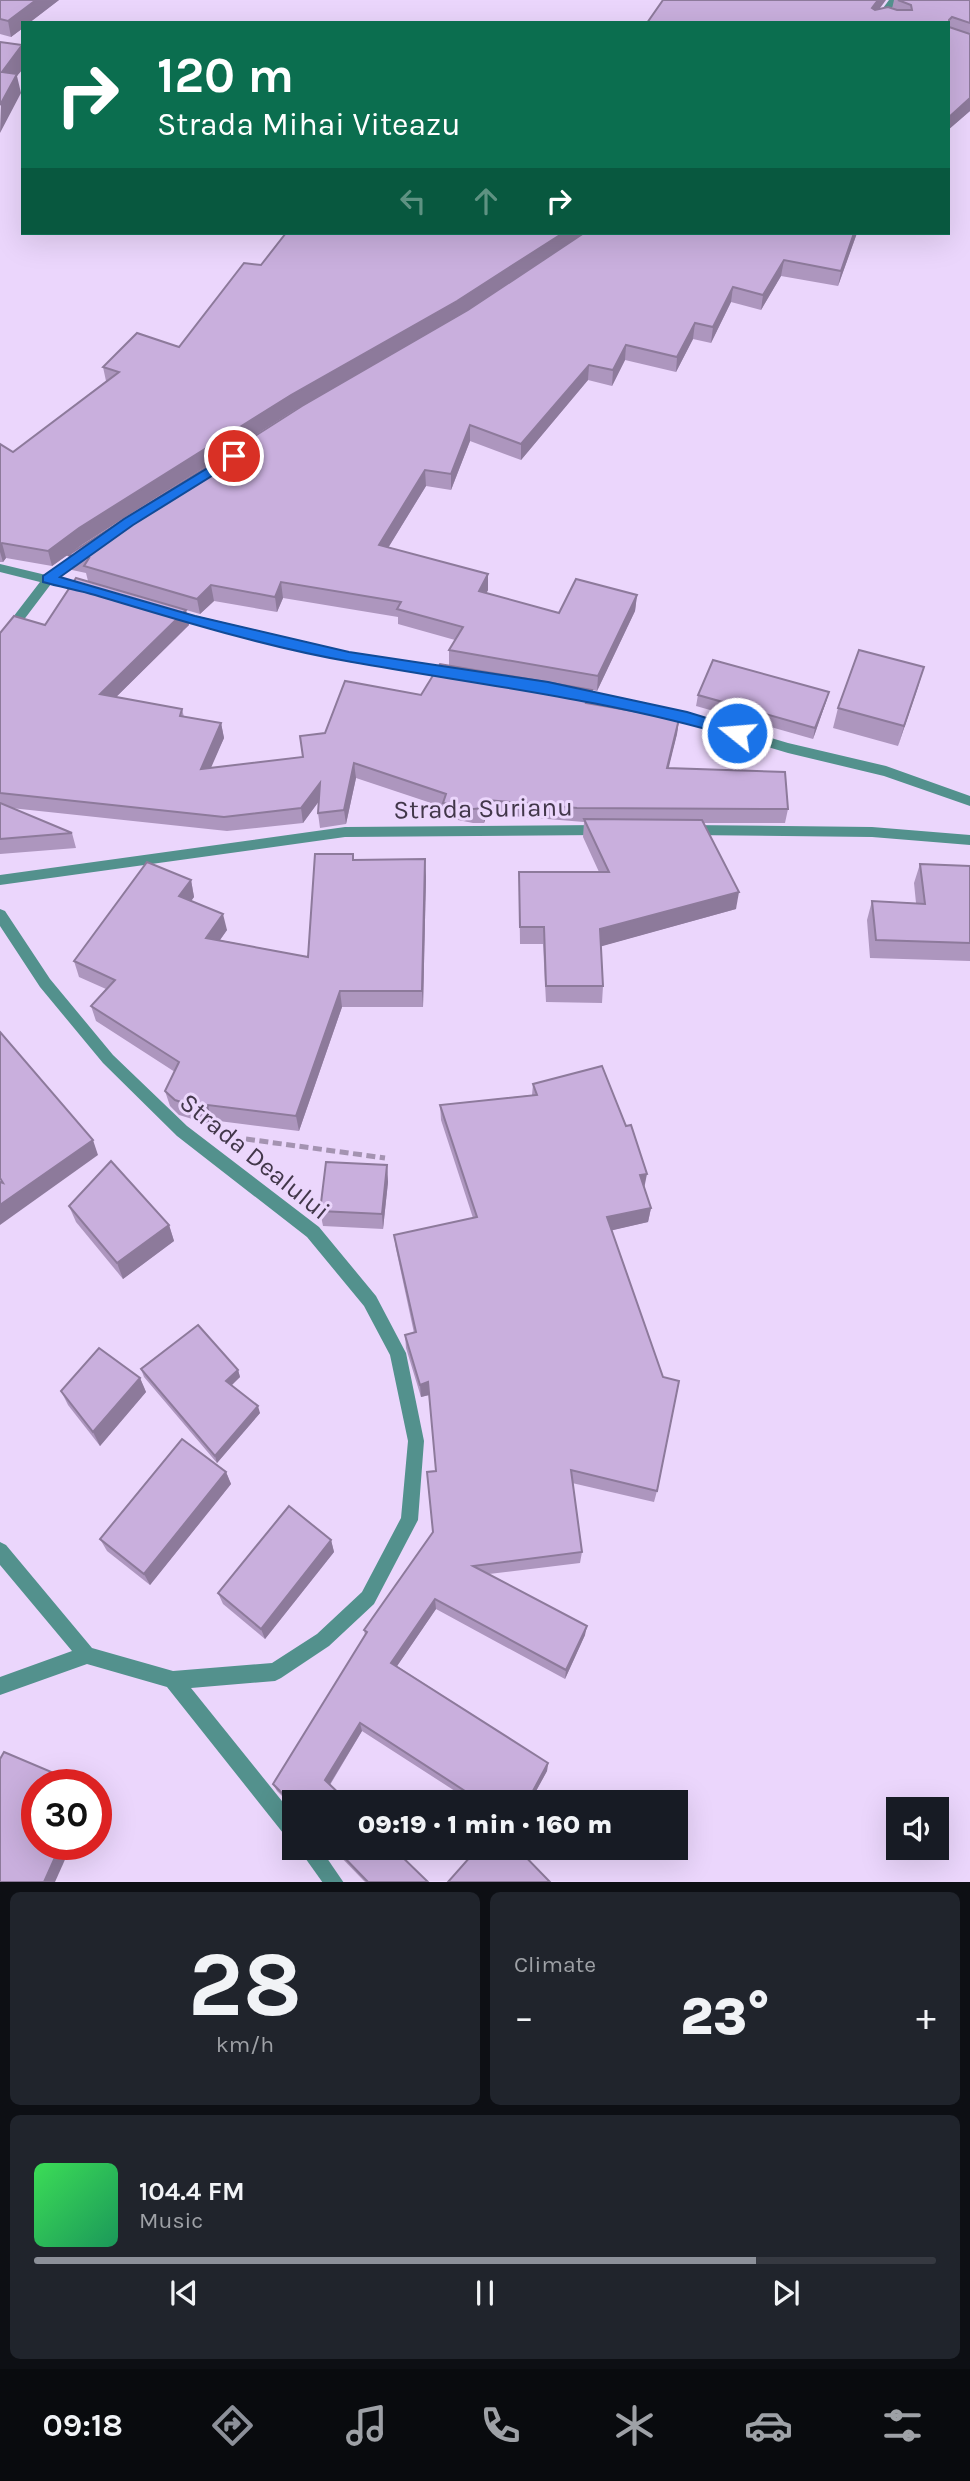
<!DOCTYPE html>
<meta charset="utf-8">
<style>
:root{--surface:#171b24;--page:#20242c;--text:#f1f3f6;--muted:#9ea1a6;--line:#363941;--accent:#8c9099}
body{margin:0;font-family:Karla,sans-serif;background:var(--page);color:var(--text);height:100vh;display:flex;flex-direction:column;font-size:26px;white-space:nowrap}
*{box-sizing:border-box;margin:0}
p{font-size:23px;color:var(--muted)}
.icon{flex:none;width:38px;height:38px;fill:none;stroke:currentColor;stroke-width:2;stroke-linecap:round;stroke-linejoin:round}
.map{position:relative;height:1882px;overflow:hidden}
.side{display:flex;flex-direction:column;gap:10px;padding:10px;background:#0d0f14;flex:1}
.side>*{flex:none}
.top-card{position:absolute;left:21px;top:21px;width:929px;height:214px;border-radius:0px;box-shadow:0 7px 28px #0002;background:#0b6e4f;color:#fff;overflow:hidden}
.fabs{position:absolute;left:886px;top:1797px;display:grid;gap:14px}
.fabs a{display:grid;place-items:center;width:63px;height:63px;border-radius:0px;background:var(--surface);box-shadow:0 7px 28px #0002;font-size:35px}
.speed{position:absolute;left:21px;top:1769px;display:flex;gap:14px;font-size:35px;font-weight:700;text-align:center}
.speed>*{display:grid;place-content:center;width:91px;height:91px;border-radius:50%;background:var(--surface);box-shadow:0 7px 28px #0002;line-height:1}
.speed .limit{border:10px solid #d22;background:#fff;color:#111}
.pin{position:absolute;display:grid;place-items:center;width:60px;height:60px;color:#fff;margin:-30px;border:4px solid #fff;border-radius:50%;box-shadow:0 2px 7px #0007}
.me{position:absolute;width:77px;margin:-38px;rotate:287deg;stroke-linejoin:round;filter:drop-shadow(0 0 5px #0008)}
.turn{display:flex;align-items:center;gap:24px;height:147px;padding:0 21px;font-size:32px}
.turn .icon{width:91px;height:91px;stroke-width:2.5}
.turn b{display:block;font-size:49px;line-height:60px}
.lanes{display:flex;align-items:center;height:66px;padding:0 21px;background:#0003;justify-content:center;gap:35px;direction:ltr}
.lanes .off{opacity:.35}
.big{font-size:52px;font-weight:800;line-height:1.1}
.side .widget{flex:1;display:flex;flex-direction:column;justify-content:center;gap:10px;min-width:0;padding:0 24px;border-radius:10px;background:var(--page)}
.side .dial{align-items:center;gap:0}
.dial b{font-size:91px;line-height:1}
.song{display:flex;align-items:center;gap:21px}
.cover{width:84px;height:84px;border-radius:10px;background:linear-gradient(135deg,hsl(130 70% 55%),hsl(150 70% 35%))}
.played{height:7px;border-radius:4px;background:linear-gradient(90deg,var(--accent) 80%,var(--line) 80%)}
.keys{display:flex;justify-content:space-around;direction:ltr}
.heat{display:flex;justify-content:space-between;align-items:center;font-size:38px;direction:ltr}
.side .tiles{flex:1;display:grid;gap:10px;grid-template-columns:1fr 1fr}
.widget:last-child{grid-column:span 2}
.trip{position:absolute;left:282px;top:1790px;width:406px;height:70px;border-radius:0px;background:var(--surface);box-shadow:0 7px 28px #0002;font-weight:800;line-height:70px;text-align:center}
.dock{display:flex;height:112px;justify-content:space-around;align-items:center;background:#090b0e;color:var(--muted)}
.dock .icon{width:49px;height:49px}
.dock .current{color:var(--accent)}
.dock b{font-size:32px;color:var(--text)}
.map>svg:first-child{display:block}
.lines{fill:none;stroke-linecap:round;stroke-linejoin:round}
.path{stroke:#a493b1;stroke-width:5;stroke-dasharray:9 4.5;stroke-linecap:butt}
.minor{fill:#53918d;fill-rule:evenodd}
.wall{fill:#ad96be;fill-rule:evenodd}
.shaded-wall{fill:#8d7a9b}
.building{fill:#c9afdd;stroke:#8d7a9b;stroke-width:2}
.route{fill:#1a73e8;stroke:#114b97;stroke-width:2}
.labels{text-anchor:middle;stroke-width:6;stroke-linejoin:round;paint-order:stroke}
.street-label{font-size:26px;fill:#42374a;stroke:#ebd6fc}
</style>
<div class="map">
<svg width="970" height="1883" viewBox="0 0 970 1883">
<rect width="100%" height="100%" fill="#ebd6fc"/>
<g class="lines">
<path class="path" d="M246,1139L385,1158"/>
<g class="minor">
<path d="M889,0H898L881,23H872Z"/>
<path d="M85,547L89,548V554L58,578L93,586L95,589L93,592L89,593L51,584L4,646L0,647V634L40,582L0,572V564L46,575Z"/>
<path d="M172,610L349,652L453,668L459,673L453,678L349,662L168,617L166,614Z"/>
<path d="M573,688L687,713L788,743L886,766L970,796V806L884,776L788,753L687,723L569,696L567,693Z"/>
<path d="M601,825L608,830L601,835L345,837L0,885V875L345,827Z"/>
<path d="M688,825L872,827L970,835V845L872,837L688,835L681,830Z"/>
<path d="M0,909L5,911L50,979L113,1055L187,1126L319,1227L376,1296L406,1353L424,1441L418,1520L374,1604L329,1646L281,1678L275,1681L191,1688L294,1816V1840L287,1838L167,1687L87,1664L0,1695V1677L72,1651L0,1565V1542L6,1545L92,1648L173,1671L272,1663L317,1634L362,1592L401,1518L408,1441L390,1355L364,1306L307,1237L177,1136L103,1063L40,987L0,926Z"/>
<path d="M298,1848H320L344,1883H323Z"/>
</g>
</g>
<g class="wall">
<path d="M0,0H59L29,23H23V28L11,37L0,34Z"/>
<path d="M894,0H970V111L948,130L879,9H892Z"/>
<path d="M857,233L838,286L781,276L761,310L731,302L711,343L693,339L676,372L625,360L612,386L588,380L521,460L470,441L451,490L426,486L388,548L488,590L486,593L559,613L637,595L635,611L597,691L592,690L591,704L679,719L677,734L668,768L788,809L785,823H703L736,909L601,946L603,986L602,1003L546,1002L543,944H520L519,872H599L583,837L584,822L487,814L484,823H473L443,817V807L356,778L346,824L320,828L318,813L319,801L303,823L227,831L11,808L72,833L76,848L0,854V633L45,625L88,581L86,573L72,570L68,555L315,398L293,411L83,544L52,566L6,558L3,562H0V444L13,452L106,381L103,367L179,347L261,265ZM283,598L398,617V624L455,640L449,650V665L421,695L325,733L303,757L210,768L224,738L221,723L184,717L182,709L116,697L189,625L186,610L200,614L214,601L277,612Z"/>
<path d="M924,667L898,746L833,728L838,708Z"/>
<path d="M829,692L826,702L813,739L696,706L698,695Z"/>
<path d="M353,854V860L426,876L423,1007H342L299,1131L211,1120L209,1124L179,1115L170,1106L165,1091L175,1072L96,1021L91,1006L106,989L79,977L74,961L191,880L194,897L191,901L227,930L220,940L308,957Z"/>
<path d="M920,864L970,866V961L870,958L867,920L872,901L916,903L914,883Z"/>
<path d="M533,1084L644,1189L651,1208L648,1222L612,1230L657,1491L654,1502L572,1483L582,1552L580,1563L489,1574L585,1635L565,1679L436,1609L397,1666L548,1763L547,1771L530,1802H472L362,1731L330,1785L294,1802V1808L277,1791L273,1784L365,1635L364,1630L433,1532L436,1471L429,1395L421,1397L406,1348L405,1335L414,1333L396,1249L394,1235L473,1218L441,1120L440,1105L532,1095Z"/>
<path d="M387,1165L388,1182L383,1229L323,1226L320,1211Z"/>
<path d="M69,1206L169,1225L174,1241L123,1279L76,1222Z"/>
<path d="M141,1369L238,1370L240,1377L231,1385L260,1413L217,1463L144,1377Z"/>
<path d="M140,1378L146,1392L100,1446L68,1405L61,1391Z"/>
<path d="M226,1472L231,1484L150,1585L107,1551L100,1539Z"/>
<path d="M331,1540L334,1552L265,1639L223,1604L218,1593Z"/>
<path d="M332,1848H393L428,1882H365Z"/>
</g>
<g class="shaded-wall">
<path d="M36,0H59L29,23H23V28L11,37L8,21Z"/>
<path d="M878,0H886L869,23L872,8Z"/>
<path d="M22,45L23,69L17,76L21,93L0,133L2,72Z"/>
<path d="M970,98V111L948,130V118Z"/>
<path d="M563,233H587L458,317L293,411L83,544L52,566L48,551L79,528L291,395Z"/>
<path d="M854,233H857L838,286L841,271Z"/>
<path d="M784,260L781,276L761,310L763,295Z"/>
<path d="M733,287L731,302L711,343L713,327Z"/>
<path d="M695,323L693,339L676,372L677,357Z"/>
<path d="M626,345L625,360L612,386L613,370Z"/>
<path d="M589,365L588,380L521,460V444Z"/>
<path d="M470,425V441L451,490V474Z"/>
<path d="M425,470L426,486L380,561L379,545Z"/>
<path d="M2,543L6,558L3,562L0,552V545Z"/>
<path d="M488,574V590L479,607V591Z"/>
<path d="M281,582L283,598L277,612L275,597Z"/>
<path d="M211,585L214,601L200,614L197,599Z"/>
<path d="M637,595L635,611L597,691L598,676Z"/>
<path d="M186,610L189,625L104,709L100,694Z"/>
<path d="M924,667L918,687L898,746L904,726Z"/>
<path d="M592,690L591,705L586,703Z"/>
<path d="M829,692L826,702L813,739L815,728Z"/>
<path d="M679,719L677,734L665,783L667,768Z"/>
<path d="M221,723L224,738L204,784L201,769Z"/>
<path d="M354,763L356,778L346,824L344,810Z"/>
<path d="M320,783L322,797L303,823L301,808Z"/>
<path d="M487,800V814L484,823V808Z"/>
<path d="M425,859L426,876L423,1007L422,991Z"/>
<path d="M191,880L194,897L183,912L179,896Z"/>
<path d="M739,892L736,909L599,947L600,929Z"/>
<path d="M223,914L227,930L210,954L206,938Z"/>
<path d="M340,991L342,1007L299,1131L296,1116Z"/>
<path d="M208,1105L211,1120L209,1124L206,1110Z"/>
<path d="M93,1140L98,1155L0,1225V1205Z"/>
<path d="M387,1165L388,1182L383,1229L382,1214Z"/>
<path d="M647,1174L644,1189L640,1175Z"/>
<path d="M651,1208L648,1222L605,1232L607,1217Z"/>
<path d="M169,1225L174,1241L123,1279L117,1263Z"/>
<path d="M238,1370L240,1377L228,1389L226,1381Z"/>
<path d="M140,1378L146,1392L100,1446L93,1432Z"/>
<path d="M428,1382L429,1395L421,1397L420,1385Z"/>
<path d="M258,1406L260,1413L217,1463L215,1456Z"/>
<path d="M226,1472L231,1484L150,1585L144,1574Z"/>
<path d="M331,1540L334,1552L265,1639L261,1629Z"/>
<path d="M435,1599L436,1609L393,1672L391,1663Z"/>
<path d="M587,1626L585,1635L565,1679L566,1670Z"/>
<path d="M360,1723L362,1731L328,1787L325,1780Z"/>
<path d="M548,1763L547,1771L530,1802H527Z"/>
<path d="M61,1844H72L55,1882H44Z"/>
</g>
<g class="building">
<path d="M0,0H36L8,21L0,19Z"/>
<path d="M663,0H878L872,8L875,10L888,7L897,10H912L911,5L898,0H970V23L952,17L949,20V27L970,34V98L948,118V23H647Z"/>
<path d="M0,42L22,45L2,72L17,74L0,105Z"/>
<path d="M286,233H563L457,301L291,395L79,528L48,551L2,543L0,545V444L13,452L119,372L103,367L137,333L179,347L244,263L261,265Z"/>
<path d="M584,233H854L841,271L784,260L763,295L733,287L713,327L695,323L677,357L626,345L613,370L589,365L521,444L470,425L451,474L425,470L379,545L488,574L479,591L559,613L576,579L637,595L598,676L449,650L463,627L397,609L401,602L281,582L275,597L211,585L197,599L84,566L89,558L68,555L302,406L468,310Z"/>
<path d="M76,578L186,610L100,694L182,709L180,716L221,723L201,769L303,757L300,736L325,733L345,681L421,695L440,664L592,690L586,703L679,719L667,768L785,772L788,809L577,808L487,800L484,808L473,809L443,803L446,794L354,763L344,810L318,813L320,783L301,808L224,817L0,793V633L14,616L45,625Z"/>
<path d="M859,650L924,667L904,726L838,708Z"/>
<path d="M713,660L829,692L815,728L698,695Z"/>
<path d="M0,803L72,833L0,839Z"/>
<path d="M584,819L702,820L739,892L600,929L603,986H546L544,927H520L519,872H609Z"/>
<path d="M315,854H353V860L425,859L422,991H340L296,1116L208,1105L206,1110L175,1100L165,1091L179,1062L91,1006L115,980L74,961L147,862L191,880L179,896L223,914L206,938L308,957Z"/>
<path d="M920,864L970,866V943L876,940L872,901L925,904Z"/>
<path d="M0,1032L93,1140L0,1205V1182L3,1183L0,1178Z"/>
<path d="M602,1066L626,1126L631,1125L647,1174L640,1175L651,1208L607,1217L663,1377L679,1381L657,1491L571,1470L582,1552L473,1566L587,1626L566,1670L435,1599L391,1663L548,1763L527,1802H482L360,1723L325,1780L348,1802H294V1805L273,1784L367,1632L364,1630L433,1532L427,1472L436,1471L428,1382L420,1385L405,1335L416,1332L394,1235L477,1217L440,1105L537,1095L533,1084Z"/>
<path d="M111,1161L169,1225L117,1263L69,1206Z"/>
<path d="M326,1162L387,1165L382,1214L320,1211Z"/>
<path d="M198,1325L238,1370L226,1381L258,1406L215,1456L141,1369Z"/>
<path d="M99,1348L140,1378L93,1432L61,1391Z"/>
<path d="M182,1439L226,1472L144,1574L100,1539Z"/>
<path d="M289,1506L331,1540L261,1629L218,1593Z"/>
<path d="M4,1752L82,1785H37V1844H61L44,1882H0V1759Z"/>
<path d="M335,1848H393L428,1882H368Z"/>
<path d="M478,1848H517L550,1882H448Z"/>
</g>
<path class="route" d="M234,452L241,456L239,459L133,525L60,577L195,616L349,652L548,682L687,712L743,729L745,733L743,737L737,738C611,700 481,685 352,662C265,647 179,620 95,595C78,590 60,587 43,582V576L124,519Z"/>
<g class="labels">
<g class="street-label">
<text transform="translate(483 808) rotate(-1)" y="9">Strada Surianu</text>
<text transform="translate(255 1156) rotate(39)" y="9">Strada Dealului</text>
</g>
</g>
</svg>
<div class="fabs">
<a><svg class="icon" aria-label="sound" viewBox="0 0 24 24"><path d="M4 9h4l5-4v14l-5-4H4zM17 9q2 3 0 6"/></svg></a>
</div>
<div class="speed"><div class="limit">30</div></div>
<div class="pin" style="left:234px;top:456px;background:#d93025"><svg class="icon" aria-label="arrive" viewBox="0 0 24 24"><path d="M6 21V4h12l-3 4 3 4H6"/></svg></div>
<svg class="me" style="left:737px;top:733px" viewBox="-20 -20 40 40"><circle r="17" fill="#1a73e8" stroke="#fff" stroke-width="3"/><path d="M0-11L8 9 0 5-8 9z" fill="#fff"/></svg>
<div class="trip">09:19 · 1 min · 160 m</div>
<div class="top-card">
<div class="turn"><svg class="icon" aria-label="right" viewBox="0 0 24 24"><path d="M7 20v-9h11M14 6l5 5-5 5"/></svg><div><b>120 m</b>Strada Mihai Viteazu</div></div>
<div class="lanes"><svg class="icon off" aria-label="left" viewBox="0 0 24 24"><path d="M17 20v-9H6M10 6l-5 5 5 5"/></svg><svg class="icon off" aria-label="ahead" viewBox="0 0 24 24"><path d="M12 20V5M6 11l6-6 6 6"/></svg><svg class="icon" aria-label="right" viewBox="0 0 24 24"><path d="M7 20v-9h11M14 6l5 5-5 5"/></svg></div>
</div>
</div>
<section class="side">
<div class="tiles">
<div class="widget dial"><b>28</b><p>km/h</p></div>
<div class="widget"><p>Climate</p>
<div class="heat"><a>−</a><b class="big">23°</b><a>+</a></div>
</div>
<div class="widget">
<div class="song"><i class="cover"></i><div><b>104.4 FM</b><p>Music</p></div></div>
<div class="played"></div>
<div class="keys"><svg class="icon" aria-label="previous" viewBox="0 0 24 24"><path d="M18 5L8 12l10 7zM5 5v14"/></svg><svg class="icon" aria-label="pause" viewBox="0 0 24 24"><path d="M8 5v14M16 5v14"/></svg><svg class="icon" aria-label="next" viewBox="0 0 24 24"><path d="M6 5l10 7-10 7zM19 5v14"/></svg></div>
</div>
</div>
</section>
<nav class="dock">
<b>09:18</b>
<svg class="icon current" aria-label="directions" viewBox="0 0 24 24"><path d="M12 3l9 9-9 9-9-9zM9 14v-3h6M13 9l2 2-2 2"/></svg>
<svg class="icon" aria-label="music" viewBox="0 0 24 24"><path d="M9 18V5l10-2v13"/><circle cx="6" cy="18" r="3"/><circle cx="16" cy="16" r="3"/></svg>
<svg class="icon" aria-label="phone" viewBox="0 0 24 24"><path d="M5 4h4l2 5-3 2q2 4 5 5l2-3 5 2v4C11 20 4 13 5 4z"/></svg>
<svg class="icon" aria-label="climate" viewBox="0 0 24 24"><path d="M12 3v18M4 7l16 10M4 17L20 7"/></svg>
<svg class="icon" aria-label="car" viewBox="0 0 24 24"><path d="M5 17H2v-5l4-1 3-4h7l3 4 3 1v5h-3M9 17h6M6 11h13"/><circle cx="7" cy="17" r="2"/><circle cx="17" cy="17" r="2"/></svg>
<svg class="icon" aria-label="filters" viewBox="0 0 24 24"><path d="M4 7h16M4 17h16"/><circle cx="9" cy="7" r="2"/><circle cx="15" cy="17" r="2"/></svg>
</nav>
